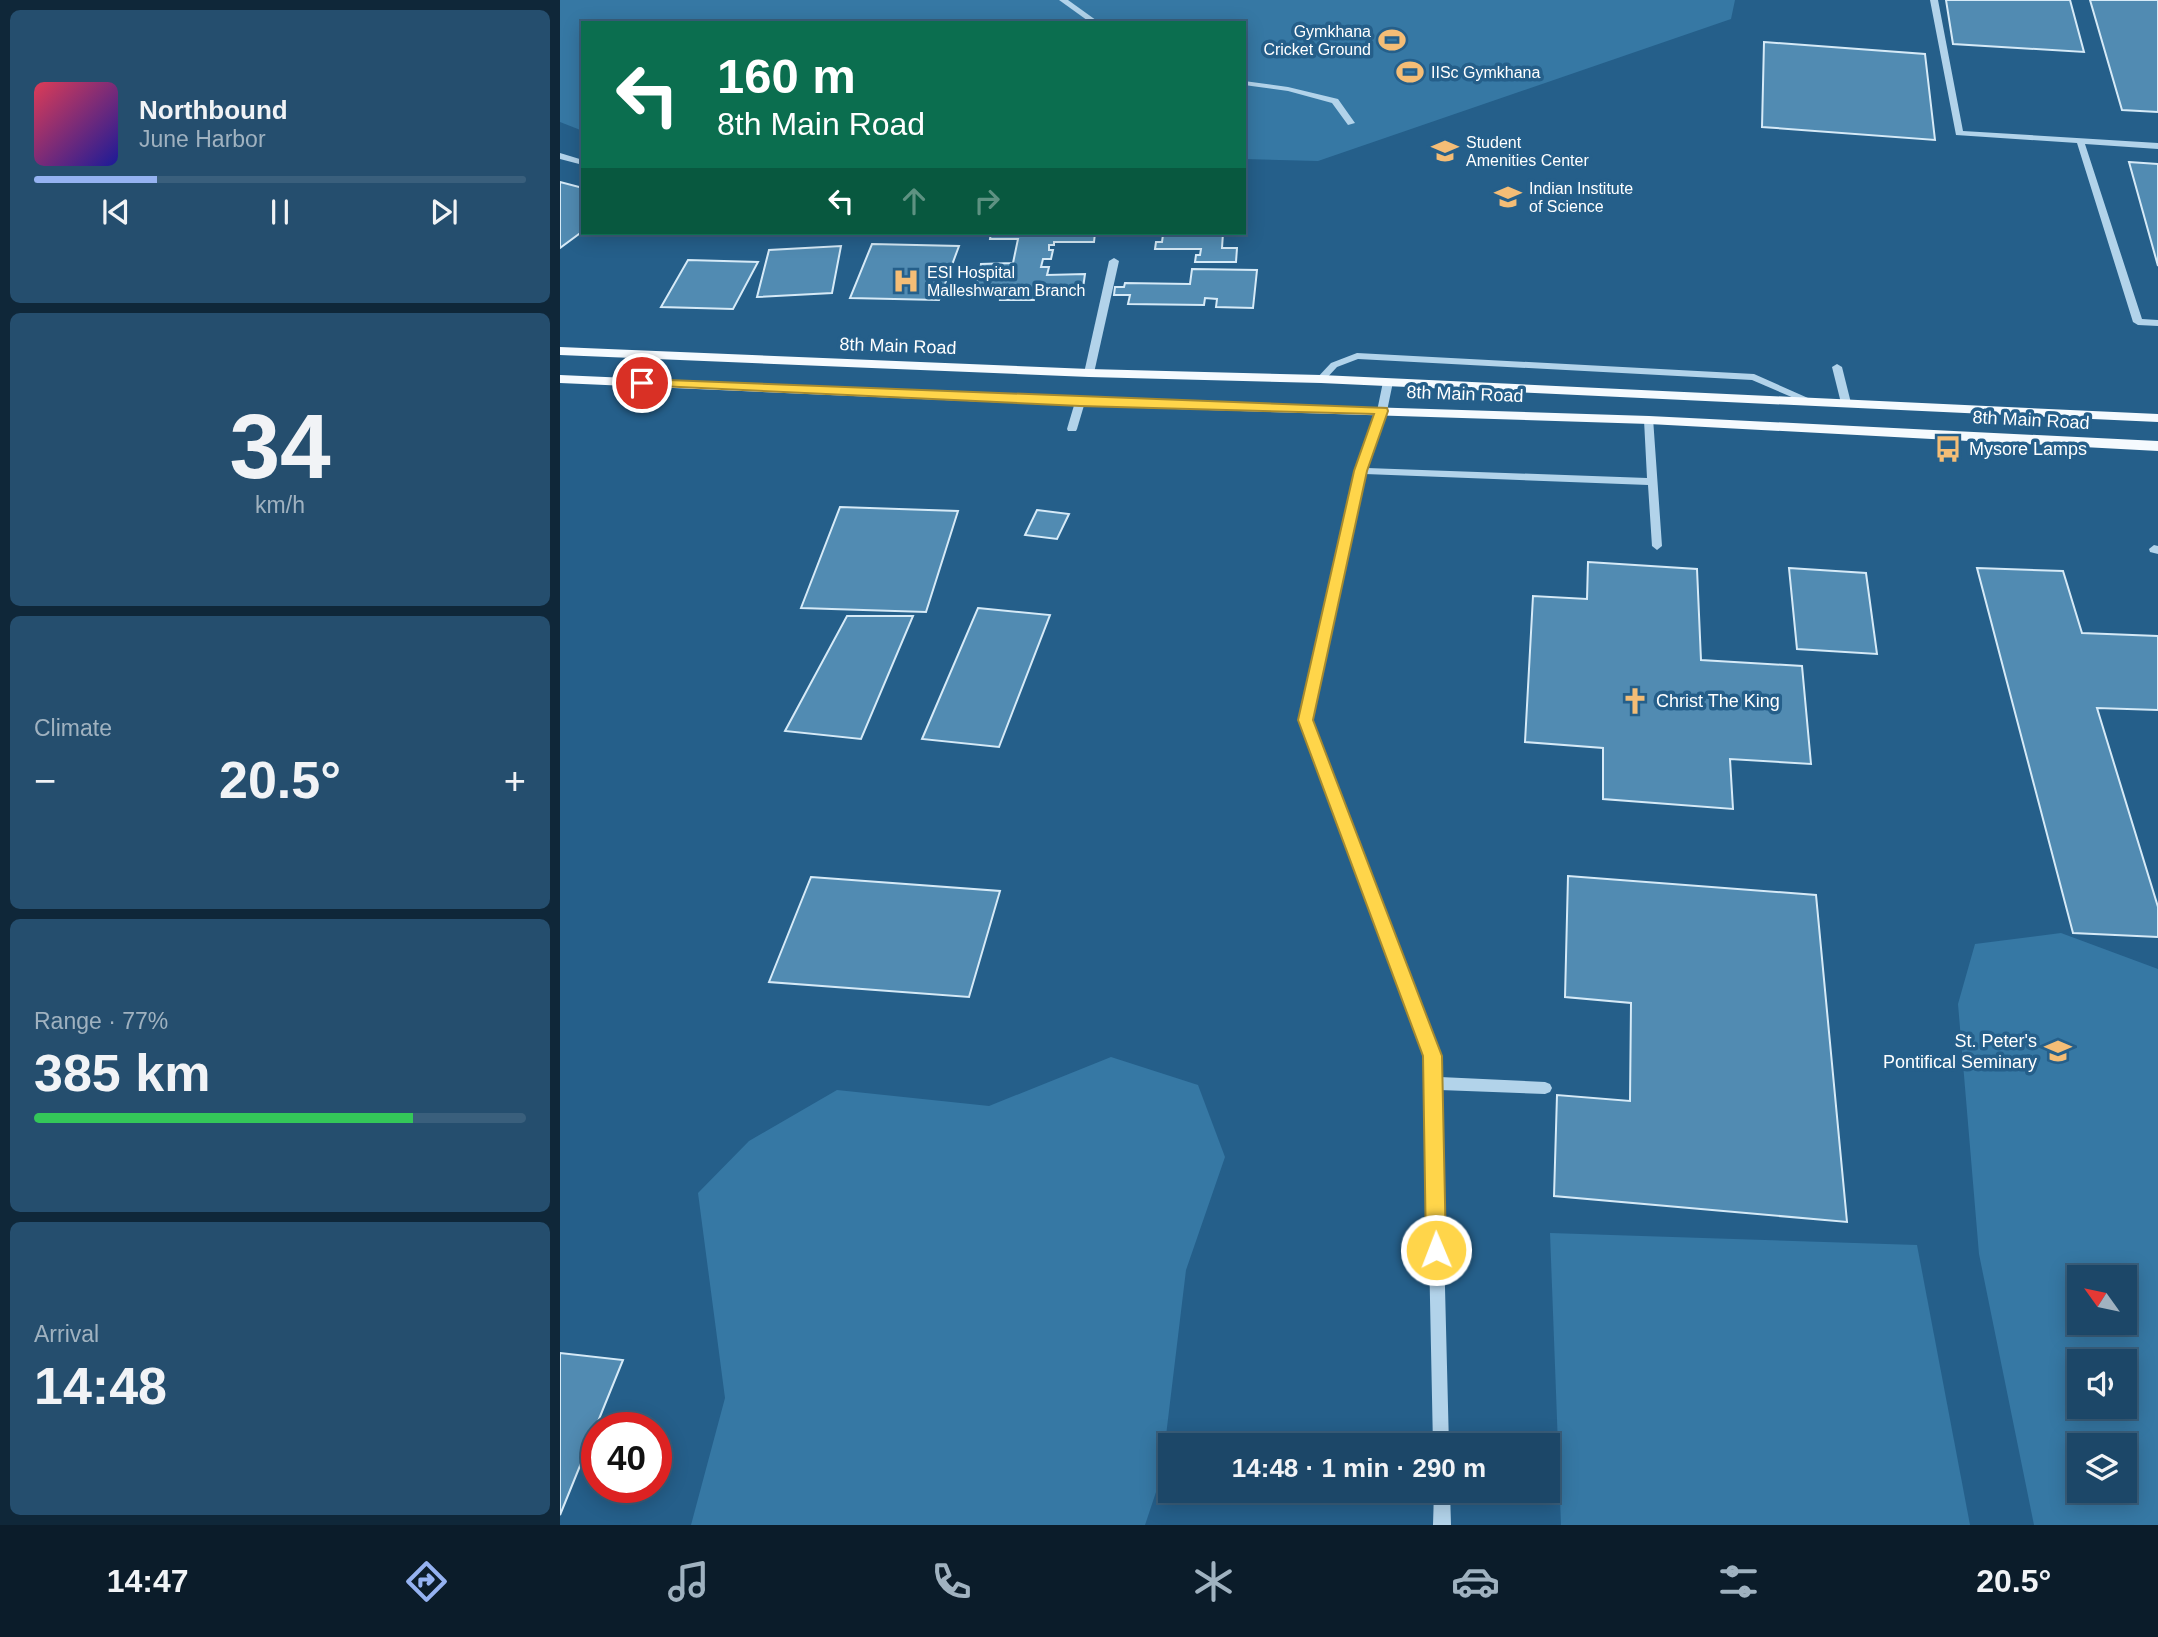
<!DOCTYPE html>
<meta charset="utf-8">
<style>
:root{--surface:#1c4768;--page:#254e6e;--text:#f1f3f6;--muted:#a0b2c0;--line:#3a5f7c;--accent:#95b2f1}
body{margin:0;font-family:Arial,sans-serif;background:var(--page);color:var(--text);height:100vh;display:flex;flex-direction:column;font-size:26px;white-space:nowrap}
*{box-sizing:border-box;margin:0}
p{font-size:23px;color:var(--muted)}
.icon{flex:none;width:38px;height:38px;fill:none;stroke:currentColor;stroke-width:2;stroke-linecap:round;stroke-linejoin:round}
.map{position:relative;flex:1;overflow:hidden}
.drawer{display:flex;flex-direction:column;gap:10px;padding:10px;background:#0f2739;width:560px}
.drawer>*{flex:none}
.top-card{position:absolute;left:21px;top:21px;width:665px;height:214px;border-radius:0px;box-shadow:0 4px 18px #0003,0 0 0 2px var(--line);background:#0b6e4f;color:#fff;overflow:hidden}
.needle{width:46px;rotate:303deg}
.buttons{position:absolute;left:1507px;top:1265px;display:grid;gap:14px}
.buttons a{display:grid;place-items:center;width:70px;height:70px;border-radius:0px;background:var(--surface);box-shadow:0 4px 18px #0003,0 0 0 2px var(--line);font-size:35px}
.speed{position:absolute;left:21px;top:1412px;display:flex;gap:14px;font-size:35px;font-weight:700;text-align:center}
.speed>*{display:grid;place-content:center;width:91px;height:91px;border-radius:50%;background:var(--surface);box-shadow:0 4px 18px #0003,0 0 0 2px var(--line);line-height:1}
.speed .limit{border:10px solid #d22;background:#fff;color:#111}
.pin{position:absolute;display:grid;place-items:center;width:60px;height:60px;color:#fff;margin:-30px;border:4px solid #fff;border-radius:50%;box-shadow:0 2px 7px #0007}
.me{position:absolute;width:77px;margin:-38px;rotate:359deg;stroke-linejoin:round;filter:drop-shadow(0 0 5px #0008)}
.turn{display:flex;align-items:center;gap:24px;height:147px;padding:0 21px;font-size:32px}
.turn .icon{width:91px;height:91px;stroke-width:2.5}
.turn b{display:block;font-size:49px;line-height:60px}
.lanes{display:flex;align-items:center;height:66px;padding:0 21px;background:#0003;justify-content:center;gap:35px;direction:ltr}
.lanes .off{opacity:.35}
.big{font-size:52px;font-weight:600;line-height:1.1}
.drawer .card{flex:1;display:flex;flex-direction:column;justify-content:center;gap:10px;min-width:0;padding:0 24px;border-radius:10px;background:var(--page)}
.drawer .dial{align-items:center;gap:0}
.dial b{font-size:91px;line-height:1}
.song{display:flex;align-items:center;gap:21px}
.cover{width:84px;height:84px;border-radius:10px;background:linear-gradient(135deg,hsl(350 70% 55%),hsl(240 70% 35%))}
.played{height:7px;border-radius:4px;background:linear-gradient(90deg,var(--accent) 25%,var(--line) 25%)}
.keys{display:flex;justify-content:space-around;direction:ltr}
.heat{display:flex;justify-content:space-between;align-items:center;font-size:38px;direction:ltr}
.charge{height:10px;border-radius:5px;background:linear-gradient(90deg,#34c759 77%,var(--line) 0)}
.trip{position:absolute;left:598px;top:1433px;width:402px;height:70px;border-radius:0px;background:var(--surface);box-shadow:0 4px 18px #0003,0 0 0 2px var(--line);font-weight:600;line-height:70px;text-align:center}
.tab-bar{display:flex;height:112px;justify-content:space-around;align-items:center;background:#0b1c2a;color:var(--muted)}
.tab-bar .icon{width:49px;height:49px}
.tab-bar .active{color:var(--accent)}
.tab-bar b{font-size:32px;color:var(--text)}
main{display:flex;flex:1;min-height:0}
.map>svg:first-child{display:block}
.green{fill:#3678a4;fill-rule:evenodd}
.building{fill:#518bb2;stroke:#d6eaf7;stroke-width:2}
.lines{fill:none;stroke-linecap:round;stroke-linejoin:round}
.minor{fill:#b2d3ea;fill-rule:evenodd}
.major{fill:#f5fafe;fill-rule:evenodd}
.route{fill:#ffd54a;stroke:#a68a30;stroke-width:2}
.labels{text-anchor:middle;stroke-width:7;stroke-linejoin:round;paint-order:stroke}
.far-poi-label{font-size:16px;fill:#fff;stroke:#255f8a;text-anchor:start}
.street-label{font-size:18px;fill:#fff;stroke:#255f8a}
.poi-label{font-size:18px;fill:#fff;stroke:#255f8a;text-anchor:start}
</style>
<main>
<section class="drawer">
<div class="card">
<div class="song"><i class="cover"></i><div><b>Northbound</b><p>June Harbor</p></div></div>
<div class="played"></div>
<div class="keys"><svg class="icon" aria-label="previous" viewBox="0 0 24 24"><path d="M18 5L8 12l10 7zM5 5v14"/></svg><svg class="icon" aria-label="pause" viewBox="0 0 24 24"><path d="M8 5v14M16 5v14"/></svg><svg class="icon" aria-label="next" viewBox="0 0 24 24"><path d="M6 5l10 7-10 7zM19 5v14"/></svg></div>
</div>
<div class="card dial"><b>34</b><p>km/h</p></div>
<div class="card"><p>Climate</p>
<div class="heat"><a>−</a><b class="big">20.5°</b><a>+</a></div>
</div>
<div class="card"><p>Range · 77%</p><b class="big">385 km</b><div class="charge"></div></div>
<div class="card"><p>Arrival</p><b class="big">14:48</b></div>
</section>
<div class="map">
<svg width="1598" height="1525" viewBox="0 0 1598 1525">
<rect width="100%" height="100%" fill="#255f8a"/>
<g class="green">
<path d="M0,0H1175L1171,19L758,161L684,159V23H23V131L0,122Z"/>
<path d="M1501,933L1598,969V1525H1474L1419,1254L1398,1004L1415,944ZM1519,1278H1564V1323H1519ZM1519,1362H1564V1407H1519ZM1519,1446H1564V1491H1519Z"/>
<path d="M551,1057L638,1085L665,1157L626,1270L601,1477L585,1525H131L165,1398L138,1193L189,1141L277,1090L429,1106Z"/>
<path d="M990,1233L1357,1245L1410,1525H1001Z"/>
</g>
<g class="building">
<path d="M1386,0H1510L1524,52L1393,44Z"/>
<path d="M1530,0H1598V112L1562,110Z"/>
<path d="M1204,42L1365,54L1375,140L1202,127Z"/>
<path d="M1569,162L1598,164V266Z"/>
<path d="M0,182L23,188V231L0,248Z"/>
<path d="M431,233H535L534,242H494V245H489V250H493L491,259H483L481,267H489L487,275L525,274L523,288L476,289L474,300H440L443,287H416L417,280H426L428,272H420L421,264L453,263L458,239H430Z"/>
<path d="M598,233H663L662,248H677L676,262H635L636,255H640L641,249H595L596,242H602L603,235Z"/>
<path d="M312,244L399,246L379,300L290,298Z"/>
<path d="M281,246L272,293L197,297L209,250Z"/>
<path d="M128,260L198,262L173,309L101,307Z"/>
<path d="M632,269L697,270L693,308L656,307L657,299L645,298L644,305L568,304L570,295H554L555,287H564L565,283L630,284Z"/>
<path d="M280,507L398,511L366,612L241,608Z"/>
<path d="M477,510L509,514L497,539L465,535Z"/>
<path d="M1028,562L1137,569L1141,660L1242,666L1251,764L1170,759L1173,809L1043,799V748L965,742L973,596L1027,599Z"/>
<path d="M1229,568L1306,573L1317,654L1237,649Z"/>
<path d="M1417,568L1503,571L1522,633L1598,636V710L1537,708L1598,907V937L1513,933Z"/>
<path d="M418,608L490,615L439,747L362,739Z"/>
<path d="M287,616H353L301,739L225,731Z"/>
<path d="M1008,876L1256,895L1287,1222L994,1196L997,1095L1070,1101L1071,1003L1005,997Z"/>
<path d="M251,877L440,891L409,997L209,982Z"/>
<path d="M0,1353L63,1360L0,1515Z"/>
</g>
<g class="lines">
<g class="minor">
<path d="M499,0H508L540,23H531Z"/>
<path d="M1370,0H1378L1403,131L1598,143V149L1525,144L1582,319L1598,320V326L1578,325L1573,322L1517,143L1396,135Z"/>
<path d="M684,81L728,87L778,99L795,123L788,125L772,103L728,91L684,85Z"/>
<path d="M0,153L23,160V165L0,159Z"/>
<path d="M554,258L559,261L534,373L529,376L524,373L549,261Z"/>
<path d="M797,353L1194,374L1257,402L1256,404H1248L1192,380L798,359L777,367L764,381H758L756,379L771,363Z"/>
<path d="M1277,364L1282,367L1291,403L1290,405L1286,406L1281,403L1272,367Z"/>
<path d="M828,379L833,382L827,411L807,468L1087,478L1084,420L1085,418H1093L1102,546L1097,550L1092,546L1088,485L805,474L751,720L879,1056L880,1077L985,1082L990,1084L992,1088L990,1092L985,1094L880,1090L889,1446H873L865,1056L739,720L796,471L817,411L823,382Z"/>
<path d="M520,399L525,402L517,429L516,431H508L507,429L515,402Z"/>
<path d="M1594,545L1598,546V554L1590,552L1589,549Z"/>
<path d="M874,1491H890L891,1525H873Z"/>
</g>
<g class="major">
<path d="M0,347L529,369L761,375L1598,414V422L761,383L529,377L0,355Z"/>
<path d="M0,375L520,398L1089,416L1598,441V451L1089,424L520,406L0,383Z"/>
</g>
</g>
<path class="route" d="M82,379L827,408L828,411L807,471L753,720L882,1056L886,1250L883,1257L876,1259L869,1257L866,1250L863,1056L738,720L794,471L814,414L520,406L78,385L76,383Z"/>
<defs>
<symbol id="stadium-bare" viewBox="-9 -9 18 18"><path d="M0-5a6.5 5 0 1 0 0 10a6.5 5 0 1 0 0-10ZM-3.5-1.8h7v3.6h-7Z" fill="#f4bd76" stroke="#255f8a" stroke-width="2.5" paint-order="stroke"/></symbol>
<symbol id="university-bare" viewBox="-9 -9 18 18"><path d="M0-5L7-2L0 1L-7-2ZM-4 1L0 2.5L4 1V4Q0 6-4 4Z" fill="#f4bd76" stroke="#255f8a" stroke-width="2.5" paint-order="stroke"/></symbol>
<symbol id="hospital-bare" viewBox="-9 -9 18 18"><path d="M-5-5h3v3.5h4V-5h3V5h-3V1.5h-4V5h-3Z" fill="#f4bd76" stroke="#255f8a" stroke-width="2.5" paint-order="stroke"/></symbol>
<symbol id="bus-bare" viewBox="-9 -9 18 18"><path d="M-5-6H5V4H4V6H2V4H-2V6H-4V4H-5ZM-3.5-4V0h7V-4ZM-3.5 1.2v1.5H-2V1.2ZM2 1.2v1.5H3.5V1.2Z" fill="#f4bd76" stroke="#255f8a" stroke-width="2.5" paint-order="stroke"/></symbol>
<symbol id="church-bare" viewBox="-9 -9 18 18"><path d="M-1.2-6h2.4v3.5h3.3v2.4h-3.3V6h-2.4V-.1h-3.3v-2.4h3.3Z" fill="#f4bd76" stroke="#255f8a" stroke-width="2.5" paint-order="stroke"/></symbol>
</defs>
<g fill-rule="evenodd">
<use href="#stadium-bare" x="813" y="21" width="38" height="38"/>
<use href="#stadium-bare" x="831" y="53" width="38" height="38"/>
<use href="#university-bare" x="866" y="132" width="38" height="38"/>
<use href="#university-bare" x="929" y="178" width="38" height="38"/>
<use href="#hospital-bare" x="327" y="262" width="38" height="38"/>
<use href="#bus-bare" x="1369" y="430" width="38" height="38"/>
<use href="#church-bare" x="1056" y="682" width="38" height="38"/>
<use href="#university-bare" x="1479" y="1032" width="38" height="38"/>
</g>
<g class="labels">
<g class="far-poi-label">
<text x="811" y="37" text-anchor="end">Gymkhana<tspan x="811" dy="18">Cricket Ground</tspan></text>
<text x="871" y="78">IISc Gymkhana</text>
<text x="906" y="148">Student<tspan x="906" dy="18">Amenities Center</tspan></text>
<text x="969" y="194">Indian Institute<tspan x="969" dy="18">of Science</tspan></text>
<text x="367" y="278">ESI Hospital<tspan x="367" dy="18">Malleshwaram Branch</tspan></text>
</g>
<g class="street-label">
<text transform="translate(338 346) rotate(2)" y="6">8th Main Road</text>
<text transform="translate(905 394) rotate(2)" y="6">8th Main Road</text>
<text transform="translate(1471 420) rotate(3)" y="6">8th Main Road</text>
</g>
<g class="poi-label">
<text x="1409" y="455">Mysore Lamps</text>
<text x="1096" y="707">Christ The King</text>
<text x="1477" y="1047" text-anchor="end">St. Peter's<tspan x="1477" dy="21">Pontifical Seminary</tspan></text>
</g>
</g>
</svg>
<div class="buttons">
<a><svg class="needle" viewBox="-14 -14 28 28"><path d="M0-13l5 13h-10z" fill="#e53935"/><path d="M0 13l5-13h-10z" fill="#a0b2c0"/></svg></a>
<a><svg class="icon" aria-label="sound" viewBox="0 0 24 24"><path d="M4 9h4l5-4v14l-5-4H4zM17 9q2 3 0 6"/></svg></a>
<a><svg class="icon" aria-label="layers" viewBox="0 0 24 24"><path d="M12 4l9 5-9 5-9-5zM3 14l9 5 9-5"/></svg></a>
</div>
<div class="speed"><div class="limit">40</div></div>
<div class="pin" style="left:82px;top:383px;background:#d93025"><svg class="icon" aria-label="arrive" viewBox="0 0 24 24"><path d="M6 21V4h12l-3 4 3 4H6"/></svg></div>
<svg class="me" style="left:876px;top:1250px" viewBox="-20 -20 40 40"><circle r="17" fill="#ffd54a" stroke="#fff" stroke-width="3"/><path d="M0-11L8 9 0 5-8 9z" fill="#fff"/></svg>
<div class="trip">14:48 · 1 min · 290 m</div>
<div class="top-card">
<div class="turn"><svg class="icon" aria-label="left" viewBox="0 0 24 24"><path d="M17 20v-9H6M10 6l-5 5 5 5"/></svg><div><b>160 m</b>8th Main Road</div></div>
<div class="lanes"><svg class="icon" aria-label="left" viewBox="0 0 24 24"><path d="M17 20v-9H6M10 6l-5 5 5 5"/></svg><svg class="icon off" aria-label="ahead" viewBox="0 0 24 24"><path d="M12 20V5M6 11l6-6 6 6"/></svg><svg class="icon off" aria-label="right" viewBox="0 0 24 24"><path d="M7 20v-9h11M14 6l5 5-5 5"/></svg></div>
</div>
</div>
</main>
<nav class="tab-bar">
<b>14:47</b>
<svg class="icon active" aria-label="directions" viewBox="0 0 24 24"><path d="M12 3l9 9-9 9-9-9zM9 14v-3h6M13 9l2 2-2 2"/></svg>
<svg class="icon" aria-label="music" viewBox="0 0 24 24"><path d="M9 18V5l10-2v13"/><circle cx="6" cy="18" r="3"/><circle cx="16" cy="16" r="3"/></svg>
<svg class="icon" aria-label="phone" viewBox="0 0 24 24"><path d="M5 4h4l2 5-3 2q2 4 5 5l2-3 5 2v4C11 20 4 13 5 4z"/></svg>
<svg class="icon" aria-label="climate" viewBox="0 0 24 24"><path d="M12 3v18M4 7l16 10M4 17L20 7"/></svg>
<svg class="icon" aria-label="car" viewBox="0 0 24 24"><path d="M5 17H2v-5l4-1 3-4h7l3 4 3 1v5h-3M9 17h6M6 11h13"/><circle cx="7" cy="17" r="2"/><circle cx="17" cy="17" r="2"/></svg>
<svg class="icon" aria-label="filters" viewBox="0 0 24 24"><path d="M4 7h16M4 17h16"/><circle cx="9" cy="7" r="2"/><circle cx="15" cy="17" r="2"/></svg>
<b>20.5°</b>
</nav>
